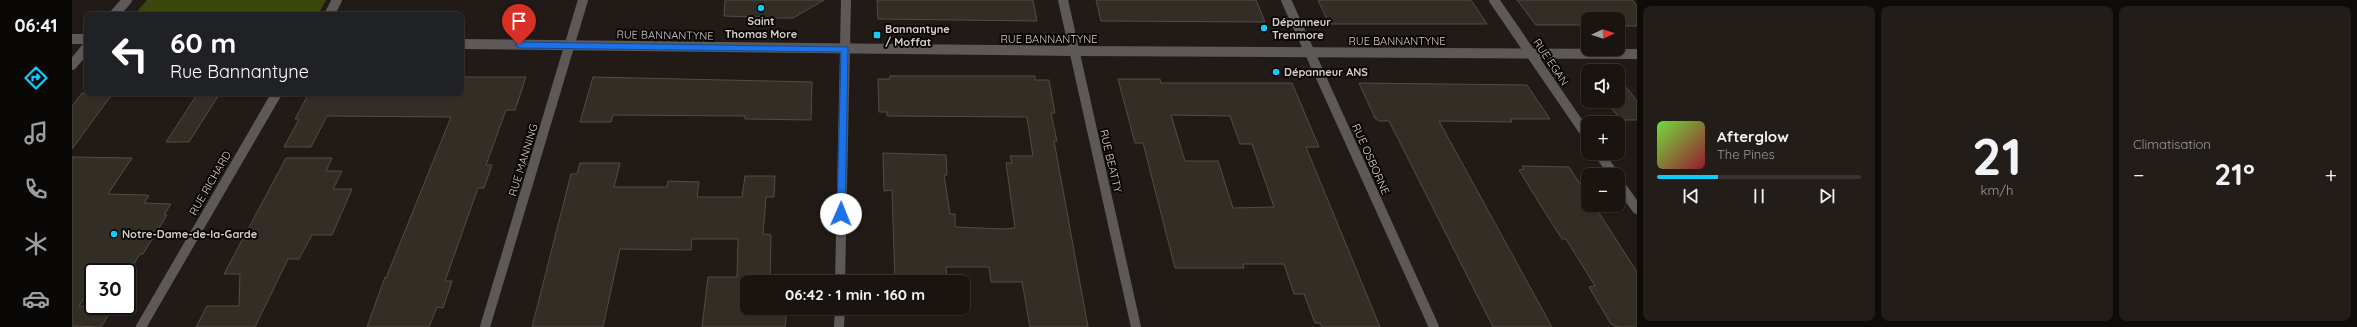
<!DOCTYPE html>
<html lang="fr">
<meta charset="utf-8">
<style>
:root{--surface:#1a1410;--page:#231d19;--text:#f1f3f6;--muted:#9f9e9f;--line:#383330;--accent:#12cafb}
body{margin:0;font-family:Quicksand,sans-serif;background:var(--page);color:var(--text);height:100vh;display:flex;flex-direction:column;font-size:15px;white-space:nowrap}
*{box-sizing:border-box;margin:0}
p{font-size:13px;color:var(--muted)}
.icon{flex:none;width:22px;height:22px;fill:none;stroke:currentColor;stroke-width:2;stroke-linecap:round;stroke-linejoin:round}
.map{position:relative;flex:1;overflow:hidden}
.panel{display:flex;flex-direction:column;gap:6px;padding:6px;background:#0e0b09;width:720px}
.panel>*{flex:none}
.guide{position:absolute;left:12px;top:12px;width:380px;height:84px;border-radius:8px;box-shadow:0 1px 3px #0004,0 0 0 1px var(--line);background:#202124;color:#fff;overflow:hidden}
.needle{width:26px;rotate:87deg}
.controls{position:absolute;left:1509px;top:12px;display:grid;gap:8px}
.controls a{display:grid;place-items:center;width:44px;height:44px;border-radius:8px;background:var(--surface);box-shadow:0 1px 3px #0004,0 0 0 1px var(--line);font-size:20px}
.speed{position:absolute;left:12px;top:263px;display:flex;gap:8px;font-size:20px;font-weight:700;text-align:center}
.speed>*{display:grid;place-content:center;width:52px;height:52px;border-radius:50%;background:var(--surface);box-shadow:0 1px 3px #0004,0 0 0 1px var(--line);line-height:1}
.speed .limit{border:2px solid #111;border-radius:6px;background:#fff;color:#111}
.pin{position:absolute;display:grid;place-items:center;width:34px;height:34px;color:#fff;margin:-41px -17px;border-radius:50% 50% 50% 0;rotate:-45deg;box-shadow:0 0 4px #0007}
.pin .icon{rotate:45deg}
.me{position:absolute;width:44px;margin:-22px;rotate:1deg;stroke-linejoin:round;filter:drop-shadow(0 0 3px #0008)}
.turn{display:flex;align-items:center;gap:14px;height:84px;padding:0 20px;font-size:18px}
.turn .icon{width:52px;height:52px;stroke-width:2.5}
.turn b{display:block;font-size:28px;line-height:34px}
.big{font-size:30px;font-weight:700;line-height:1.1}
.panel .tile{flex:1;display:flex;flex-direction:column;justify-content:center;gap:6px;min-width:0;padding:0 14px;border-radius:8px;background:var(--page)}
.panel .dial{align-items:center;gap:0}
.dial b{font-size:52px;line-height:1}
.song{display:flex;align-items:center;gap:12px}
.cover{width:48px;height:48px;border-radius:6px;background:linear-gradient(135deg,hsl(100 70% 55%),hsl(350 70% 35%))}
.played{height:4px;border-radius:2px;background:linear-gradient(90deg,var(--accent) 30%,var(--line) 30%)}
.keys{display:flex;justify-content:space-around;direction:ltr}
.heat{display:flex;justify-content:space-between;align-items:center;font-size:22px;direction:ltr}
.panel .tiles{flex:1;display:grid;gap:6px;grid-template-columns:repeat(3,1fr)}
.trip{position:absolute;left:668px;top:275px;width:230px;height:40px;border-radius:8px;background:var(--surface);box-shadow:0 1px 3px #0004,0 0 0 1px var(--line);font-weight:700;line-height:40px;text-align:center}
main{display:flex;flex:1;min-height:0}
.tabs{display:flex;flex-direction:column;width:72px;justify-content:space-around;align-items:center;background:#0a0806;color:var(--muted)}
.tabs .icon{width:28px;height:28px}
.tabs .current{color:var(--accent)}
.tabs b{font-size:18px;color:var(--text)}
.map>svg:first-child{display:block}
.green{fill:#3b460a}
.building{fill:#322e26;stroke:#514c44;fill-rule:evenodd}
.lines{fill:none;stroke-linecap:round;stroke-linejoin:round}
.minor{stroke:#5e5959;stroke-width:10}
.route{fill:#1a73e8;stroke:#114b97}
.poi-dot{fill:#12cafb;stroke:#090605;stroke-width:1.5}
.labels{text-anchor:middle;stroke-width:4;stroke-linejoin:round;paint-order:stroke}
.poi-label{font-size:11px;font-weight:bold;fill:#d7d1ce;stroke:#090605;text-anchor:start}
.street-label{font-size:11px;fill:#d7d1ce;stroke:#090605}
</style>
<main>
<nav class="tabs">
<b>06:41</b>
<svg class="icon current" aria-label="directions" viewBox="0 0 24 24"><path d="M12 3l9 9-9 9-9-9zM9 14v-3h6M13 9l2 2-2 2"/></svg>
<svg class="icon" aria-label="music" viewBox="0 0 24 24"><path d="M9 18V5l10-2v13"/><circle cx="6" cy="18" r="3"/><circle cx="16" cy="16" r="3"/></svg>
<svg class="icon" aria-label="phone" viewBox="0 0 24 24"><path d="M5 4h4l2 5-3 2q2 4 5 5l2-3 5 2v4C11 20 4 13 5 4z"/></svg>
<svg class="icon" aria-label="climate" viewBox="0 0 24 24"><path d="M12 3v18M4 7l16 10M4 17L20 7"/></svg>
<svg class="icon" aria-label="car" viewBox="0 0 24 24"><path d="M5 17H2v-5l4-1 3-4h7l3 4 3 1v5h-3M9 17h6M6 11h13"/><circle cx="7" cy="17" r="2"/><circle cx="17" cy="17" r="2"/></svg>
</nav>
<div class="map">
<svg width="1565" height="327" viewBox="0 0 1565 327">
<rect width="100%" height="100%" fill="#221a16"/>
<path class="green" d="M75,0H254L246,15H62Z"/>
<g class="building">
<path d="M653,0H752L721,18H707L652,16Z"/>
<path d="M805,0H961L965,21L806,19Z"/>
<path d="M1024,0H1184L1193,22L1029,21Z"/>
<path d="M1246,0H1399L1415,24H1257Z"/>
<path d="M1445,0H1560L1565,6V26H1546V19H1516V25H1464Z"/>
<path d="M818,76H963V80H977L983,113H979L985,141H982L1016,327H958L950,282H919L917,267H874L875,282H823L820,190L812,191L811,153L874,155L875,175H872L878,214H883V227L933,229L943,228L934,163H940L938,156H961L955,117L815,116V112H807L806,79H818Z"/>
<path d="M389,77H454L443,110H434L414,165H420L412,188H406L373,281H380L371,308L365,307L357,327H295L313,277L314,278L379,117L255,116L239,147H212L227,119H223L237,93H389Z"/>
<path d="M521,77L740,82L739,120L673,119V116L541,115L539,122H508Z"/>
<path d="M1546,77L1565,101V120H1549L1534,101H1546Z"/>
<path d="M1046,79H1088L1089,83H1220L1247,147H1234L1308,327H1250L1248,323H1243L1232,294H1222L1212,264H1171L1172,268H1103L1071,143H1063ZM1099,115L1158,116L1168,144H1180L1202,207L1161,208L1146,161H1113Z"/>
<path d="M1287,83L1455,85L1478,119H1439L1440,122L1367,121L1480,327H1421L1317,121H1307L1303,118Z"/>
<path d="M10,93H41L0,149V106Z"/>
<path d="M126,93H148L117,142H94Z"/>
<path d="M0,157L60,158L36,194L75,195L77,196L72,203L99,204L92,215H95L71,254H68L58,270H31L29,272H21V284L7,306H42L29,327L0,326Z"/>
<path d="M214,158H260L254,171H270L261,189H280L260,235H240L227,259H216L183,327H124L135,306H167L168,274H152Z"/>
<path d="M508,163H548L542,187H595L596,181L627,182L625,197H670L673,176H703L702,197H694L691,234L699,235L698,278H717V282H675V308H715L713,327H630L636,277H665L666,239H620L619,250L548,249L531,327H460L499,174H505Z"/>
<path d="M1450,166L1497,167L1516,196V205H1522L1565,272V327H1546L1539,324L1517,287L1523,286L1494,239H1490L1469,206L1447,170L1452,169Z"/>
</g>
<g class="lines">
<g class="minor">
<path d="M991,0L1064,327"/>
<path d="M1214,0L1362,327"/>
<path d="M1422,0L1516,137"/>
<path d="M42,15L55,0"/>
<path d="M257,15L265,0"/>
<path d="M0,39H15"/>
<path d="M389,44L1002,51L1565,54"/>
<path d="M0,65L15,47"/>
<path d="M1527,153L1542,175"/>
<path d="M1546,182L1565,209"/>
<path d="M768,282L774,0"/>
<path d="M69,327L205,93"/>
<path d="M413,327L511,0"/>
<path d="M767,327L768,308"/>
</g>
</g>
<path class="route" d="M447,42L776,47L773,217L769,218L765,214L769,52L447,48L443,45Z"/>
<g class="poi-dot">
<circle cx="689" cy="8" r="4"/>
<circle cx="1192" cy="28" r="4"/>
<rect x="801" y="31" width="8" height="8" rx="2"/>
<circle cx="1204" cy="72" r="4"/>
<circle cx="42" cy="234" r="4"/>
</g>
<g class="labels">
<g class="poi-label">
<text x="689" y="25" text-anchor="middle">Saint<tspan x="689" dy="13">Thomas More</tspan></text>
<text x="1200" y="26">Dépanneur<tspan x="1200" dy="13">Trenmore</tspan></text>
<text x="813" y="33">Bannantyne<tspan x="813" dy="13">/ Moffat</tspan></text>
<text x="1212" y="76">Dépanneur ANS</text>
<text x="50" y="238">Notre-Dame-de-la-Garde</text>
</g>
<g class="street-label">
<text transform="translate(593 35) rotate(1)" y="4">RUE BANNANTYNE</text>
<text x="977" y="43">RUE BANNANTYNE</text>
<text x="1325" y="45">RUE BANNANTYNE</text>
<text transform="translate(1479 62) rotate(56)" y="4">RUE EGAN</text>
<text transform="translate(1299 159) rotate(66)" y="4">RUE OSBORNE</text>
<text transform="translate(451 160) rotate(-73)" y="4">RUE MANNING</text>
<text transform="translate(1039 161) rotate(77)" y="4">RUE BEATTY</text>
<text transform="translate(138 183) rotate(-60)" y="4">RUE RICHARD</text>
</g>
</g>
</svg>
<div class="controls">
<a><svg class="needle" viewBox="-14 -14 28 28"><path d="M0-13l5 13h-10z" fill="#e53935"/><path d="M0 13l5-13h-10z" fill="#9f9e9f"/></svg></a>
<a><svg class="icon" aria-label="sound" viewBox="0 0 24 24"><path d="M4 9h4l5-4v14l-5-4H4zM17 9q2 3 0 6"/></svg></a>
<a>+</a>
<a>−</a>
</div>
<div class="speed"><div class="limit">30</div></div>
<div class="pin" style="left:447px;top:45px;background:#d93025"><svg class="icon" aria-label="arrive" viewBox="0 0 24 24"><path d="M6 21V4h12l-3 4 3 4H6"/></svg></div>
<svg class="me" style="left:769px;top:214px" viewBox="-20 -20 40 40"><circle r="19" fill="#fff"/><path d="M0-13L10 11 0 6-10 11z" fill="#1a73e8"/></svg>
<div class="trip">06:42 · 1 min · 160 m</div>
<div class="guide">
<div class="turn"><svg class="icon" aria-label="left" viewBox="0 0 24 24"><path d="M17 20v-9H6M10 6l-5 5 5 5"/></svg><div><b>60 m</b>Rue Bannantyne</div></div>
</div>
</div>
<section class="panel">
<div class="tiles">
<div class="tile">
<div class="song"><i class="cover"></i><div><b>Afterglow</b><p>The Pines</p></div></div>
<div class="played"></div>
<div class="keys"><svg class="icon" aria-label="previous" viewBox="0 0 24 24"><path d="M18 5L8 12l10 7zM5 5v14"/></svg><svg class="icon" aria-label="pause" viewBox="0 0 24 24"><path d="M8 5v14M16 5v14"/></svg><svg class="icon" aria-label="next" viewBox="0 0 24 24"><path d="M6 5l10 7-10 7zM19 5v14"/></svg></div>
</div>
<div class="tile dial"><b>21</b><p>km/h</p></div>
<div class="tile"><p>Climatisation</p>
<div class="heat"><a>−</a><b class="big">21°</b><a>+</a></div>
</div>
</div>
</section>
</main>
